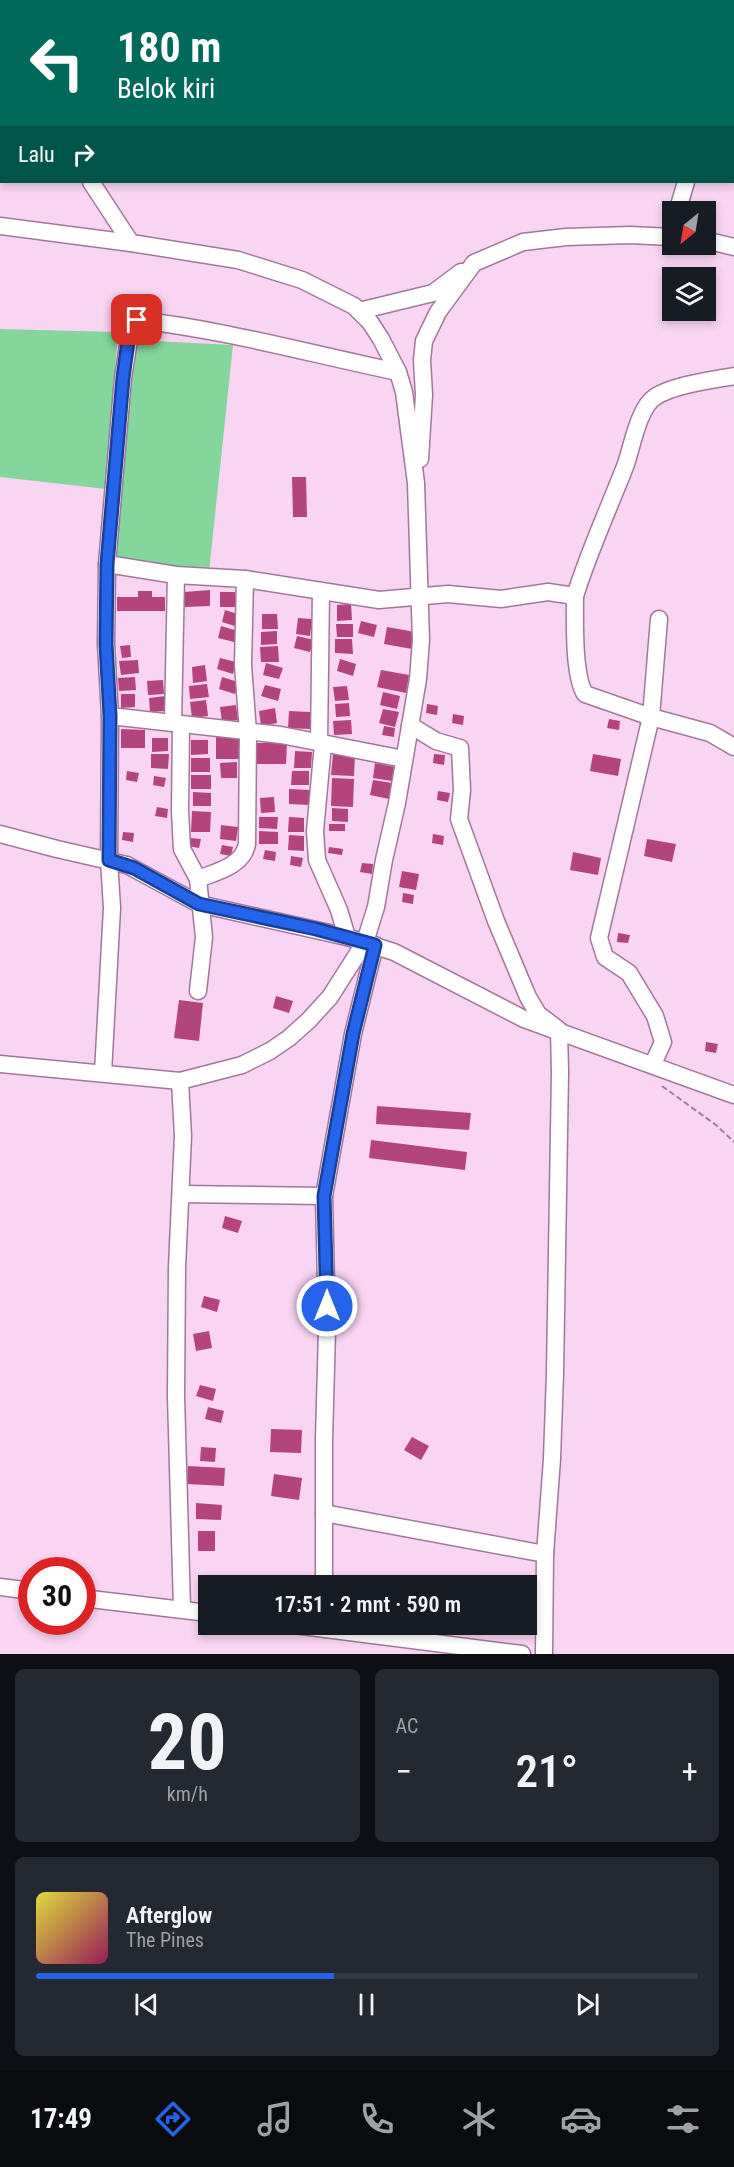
<!DOCTYPE html>
<html lang="id">
<meta charset="utf-8">
<style>
:root{--surface:#171b24;--page:#242831;--text:#f1f3f6;--muted:#9ea1a6;--line:#363941;--accent:#2563eb}
body{margin:0;font-family:"Roboto Condensed",sans-serif;background:var(--page);color:var(--text);height:100vh;display:flex;flex-direction:column;font-size:22px;white-space:nowrap}
*{box-sizing:border-box;margin:0}
p{font-size:20px;color:var(--muted)}
.icon{flex:none;width:33px;height:33px;fill:none;stroke:currentColor;stroke-width:2;stroke-linecap:round;stroke-linejoin:round}
.map{position:relative;height:1654px;overflow:hidden}
.panel{display:flex;flex-direction:column;gap:15px;padding:15px;background:#0d0f14;flex:1}
.panel>*{flex:none}
.banner{position:absolute;left:0px;top:0px;width:735px;height:183px;box-shadow:0 3px 9px #0003;background:#00695c;color:#fff;overflow:hidden}
.needle{width:39px;rotate:210deg}
.fabs{position:absolute;left:662px;top:201px;display:grid;gap:12px}
.fabs a{display:grid;place-items:center;width:54px;height:54px;border-radius:0px;background:var(--surface);box-shadow:0 3px 9px #0003;font-size:30px}
.speed{position:absolute;left:18px;top:1557px;display:flex;gap:12px;font-size:30px;font-weight:700;text-align:center}
.speed>*{display:grid;place-content:center;width:78px;height:78px;border-radius:50%;background:var(--surface);box-shadow:0 3px 9px #0003;line-height:1}
.speed .limit{border:9px solid #d22;background:#fff;color:#111}
.pin{position:absolute;display:grid;place-items:center;width:51px;height:51px;color:#fff;margin:-26px;border-radius:12px;box-shadow:0 3px 9px #0006}
.me{position:absolute;width:66px;margin:-33px;rotate:0deg;stroke-linejoin:round;filter:drop-shadow(0 0 4px #0008)}
.turn{display:flex;align-items:center;gap:21px;height:126px;padding:0 18px;font-size:27px}
.turn .icon{width:78px;height:78px;stroke-width:2.5}
.turn b{display:block;font-size:42px;line-height:51px}
.then{display:flex;align-items:center;height:57px;padding:0 18px;background:#0003;gap:12px;font-size:22px}
.big{font-size:45px;font-weight:600;line-height:1.1}
.panel .tile{flex:1;display:flex;flex-direction:column;justify-content:center;gap:9px;min-width:0;padding:0 21px;border-radius:9px;background:var(--page)}
.panel .dial{align-items:center;gap:0}
.dial b{font-size:78px;line-height:1}
.song{display:flex;align-items:center;gap:18px}
.cover{width:72px;height:72px;border-radius:9px;background:linear-gradient(135deg,hsl(60 70% 55%),hsl(330 70% 35%))}
.played{height:6px;border-radius:3px;background:linear-gradient(90deg,var(--accent) 45%,var(--line) 45%)}
.keys{display:flex;justify-content:space-around;direction:ltr}
.heat{display:flex;justify-content:space-between;align-items:center;font-size:33px;direction:ltr}
.panel .tiles{flex:1;display:grid;gap:15px;grid-template-columns:1fr 1fr}
.tile:last-child{grid-column:span 2}
.trip{position:absolute;left:198px;top:1575px;width:339px;height:60px;border-radius:0px;background:var(--surface);box-shadow:0 3px 9px #0003;font-weight:600;line-height:60px;text-align:center}
.tab-bar{display:flex;height:96px;justify-content:space-around;align-items:center;background:#090b0e;color:var(--muted)}
.tab-bar .icon{width:42px;height:42px}
.tab-bar .selected{color:var(--accent)}
.tab-bar b{font-size:27px;color:var(--text)}
.map>svg:first-child{display:block}
.green{fill:#84d69c}
.building{fill:#b3457c}
.lines{fill:none;stroke-linecap:round;stroke-linejoin:round}
.minor-casing{stroke:#a2779b;stroke-width:19}
.path{stroke:#9d8198;stroke-width:2;stroke-dasharray:6 3;stroke-linecap:butt}
.minor{stroke:#fff;stroke-width:16}
.route-casing{stroke:#184099;stroke-width:15}
.route{stroke:#2563eb;stroke-width:10}
</style>
<div class="map">
<svg width="734" height="1654" viewBox="0 0 734 1654">
<rect width="100%" height="100%" fill="#fad4f3"/>
<g class="green">
<path d="M0,329L118,332L106,489L0,477Z"/>
<path d="M134,340L233,345L209,572L115,560Z"/>
</g>
<g class="building">
<path d="M292,477H306L307,517H293Z"/>
<path d="M210,590V606L185,607L184,592Z"/>
<path d="M138,591H152V597H165V611H117V597H138Z"/>
<rect x="220" y="592" width="15" height="15"/>
<path d="M351,604L352,620L337,621V605Z"/>
<path d="M225,610L241,615L238,627L222,622Z"/>
<path d="M262,614H277L278,629H262Z"/>
<path d="M298,618L312,619L310,636L296,634Z"/>
<path d="M361,621L377,625L374,637L358,633Z"/>
<path d="M336,624H353V637H337Z"/>
<path d="M221,626L238,631L234,642L218,638Z"/>
<path d="M387,627L415,632L412,649L384,644Z"/>
<path d="M277,631V644L261,645V632Z"/>
<path d="M297,636L314,640L310,652L294,648Z"/>
<path d="M335,639H352L353,654L335,653Z"/>
<path d="M130,645L131,657L122,658L120,646Z"/>
<path d="M278,646L279,662H261L260,647Z"/>
<path d="M220,658L236,662L233,674L217,669Z"/>
<path d="M340,659L356,664L353,676L337,671Z"/>
<path d="M138,660L139,673L121,675L119,661Z"/>
<path d="M266,663L283,668L279,679L263,675Z"/>
<path d="M205,665L207,681L193,683L192,667Z"/>
<path d="M381,670L409,675L406,693L377,687Z"/>
<path d="M135,677L136,690L119,691L118,678Z"/>
<path d="M222,677L238,682L235,694L219,689Z"/>
<path d="M163,680L164,694L148,695L147,681Z"/>
<path d="M207,684L209,697L190,699L189,686Z"/>
<path d="M265,685L281,689L278,701L261,696Z"/>
<path d="M347,686L349,700L335,701L333,687Z"/>
<path d="M383,692L400,696L397,709L380,705Z"/>
<path d="M121,694H135V707L121,708Z"/>
<path d="M166,696L167,711L150,712L149,698Z"/>
<path d="M206,700L208,716L192,718L190,702Z"/>
<path d="M349,703L350,716L336,717L335,704Z"/>
<path d="M427,704L438,706L437,715L426,713Z"/>
<path d="M236,705L238,720L222,722L220,707Z"/>
<path d="M275,708L277,723L261,726L259,711Z"/>
<path d="M383,709L399,712L395,727L379,723Z"/>
<path d="M289,711L310,712V729L288,728Z"/>
<path d="M453,714L464,716L463,725L452,723Z"/>
<path d="M609,719L620,721L619,730L607,728Z"/>
<path d="M351,720L352,734L334,735L333,721Z"/>
<path d="M384,726L395,728L394,737L382,735Z"/>
<path d="M121,729L145,730V748H121Z"/>
<path d="M216,736H240L239,759H216Z"/>
<path d="M152,738H168V751L152,752Z"/>
<path d="M191,740H208V754L191,755Z"/>
<path d="M256,743H287L286,764H256Z"/>
<path d="M295,751L312,752L311,768H294Z"/>
<path d="M151,754H169L168,769L151,768Z"/>
<path d="M333,754L355,755L354,776L331,775Z"/>
<path d="M434,754L445,755L444,765L433,763Z"/>
<path d="M593,754L621,759L618,776L590,771Z"/>
<rect x="191" y="758" width="19" height="14"/>
<path d="M237,762V778H221L220,763Z"/>
<path d="M375,763L395,767L392,781L373,778Z"/>
<path d="M127,771L139,773L137,782L126,780Z"/>
<path d="M292,771H309V785H291Z"/>
<rect x="191" y="775" width="20" height="14"/>
<path d="M154,776L166,778L164,787L153,785Z"/>
<path d="M332,778L354,779L353,807L331,806Z"/>
<path d="M373,780L392,783L389,799L370,795Z"/>
<path d="M289,789L310,790V805L289,804Z"/>
<path d="M438,791L450,793L448,802L437,800Z"/>
<path d="M193,792L211,793V806H193Z"/>
<path d="M274,797L275,812L261,813L260,798Z"/>
<path d="M157,807L168,809L167,818L155,816Z"/>
<path d="M332,808L348,809V822L332,821Z"/>
<path d="M192,811L211,812L210,832H191Z"/>
<path d="M259,817H278L277,829L259,828Z"/>
<path d="M289,817L304,818V832H288Z"/>
<rect x="329" y="824" width="16" height="7"/>
<path d="M221,825L238,827L236,841L220,839Z"/>
<path d="M259,831L278,832V844H259Z"/>
<path d="M123,832L134,833L133,842L122,840Z"/>
<path d="M433,834L444,836L443,845L432,843Z"/>
<path d="M289,835L304,836V851L288,850Z"/>
<path d="M190,838L201,839L199,848L188,846Z"/>
<path d="M647,839L676,844L672,862L644,856Z"/>
<path d="M222,845L233,847L231,856L220,854Z"/>
<path d="M329,847L343,849L342,855L328,853Z"/>
<path d="M265,850L276,852L275,861L263,859Z"/>
<path d="M573,852L601,858L598,875L570,870Z"/>
<path d="M291,856L303,858L301,867L290,865Z"/>
<path d="M362,863L373,864L372,874L360,872Z"/>
<path d="M402,871L419,874L416,890L399,887Z"/>
<path d="M403,893L414,895L413,904L402,902Z"/>
<path d="M618,933L630,935L628,943L617,942Z"/>
<path d="M276,996L293,1001L289,1013L273,1008Z"/>
<path d="M179,1000L203,1003L199,1041L174,1038Z"/>
<path d="M706,1042L718,1044L716,1053L705,1051Z"/>
<path d="M377,1106L471,1113L469,1130L376,1124Z"/>
<path d="M371,1140L467,1152L465,1170L369,1158Z"/>
<path d="M225,1216L242,1221L238,1233L222,1228Z"/>
<path d="M204,1296L220,1300L217,1312L201,1307Z"/>
<path d="M209,1331L212,1348L196,1351L193,1334Z"/>
<path d="M200,1385L216,1389L213,1401L196,1396Z"/>
<path d="M208,1407L224,1411L221,1423L205,1419Z"/>
<path d="M271,1429L302,1430L301,1453L270,1452Z"/>
<path d="M412,1437L429,1446L421,1460L404,1450Z"/>
<path d="M201,1447L216,1448L215,1462L200,1461Z"/>
<path d="M188,1466L225,1468L224,1486L187,1484Z"/>
<path d="M274,1474L302,1478L299,1500L271,1496Z"/>
<path d="M196,1503L222,1505L221,1520L196,1519Z"/>
<rect x="198" y="1531" width="17" height="20"/>
</g>
<g class="lines">
<defs>
<g id="minor">
<path d="M633,2V0"/>
<path d="M0,19L2,23"/>
<path d="M91,182L131,243"/>
<path d="M677,212L686,182"/>
<path d="M0,226L131,243L238,260L302,280L354,306L370,322L381,339L398,372L404,392L416,483L421,640L418,679L397,803L384,860L376,907L365,942L330,997L309,1020L289,1038L270,1051L242,1065L180,1081L0,1064"/>
<path d="M705,240L734,247"/>
<path d="M359,311L433,293L461,272"/>
<path d="M420,459L424,395L422,360L424,341L438,312L474,263L523,242L566,237L630,235L672,237"/>
<path d="M107,564L176,575L245,579L379,600L448,594L501,599L548,592L575,596C575,619 573,675 585,694L651,717L710,733L734,747"/>
<path d="M575,596C589,551 609,508 626,464C632,446 639,407 655,397C673,385 712,380 734,376"/>
<path d="M110,716L281,735L404,759"/>
<path d="M173,723L176,575"/>
<path d="M181,724L180,811L182,849L198,879"/>
<path d="M410,725L436,741L460,748L462,790L459,819L496,921L528,997L538,1014L559,1030L560,1072L555,1373L552,1459L545,1554L544,1654"/>
<path d="M319,743L321,591"/>
<path d="M323,744L315,831L317,860L339,910L347,937"/>
<path d="M0,834L57,849L127,865L199,904L347,937L394,952L524,1019L734,1095"/>
<path d="M198,991L204,937L198,879C216,872 243,866 247,844L248,732L243,665L245,579"/>
<path d="M653,1064L663,1042L655,1016L629,973L605,957L599,938L651,717L659,619"/>
<path d="M103,1073L112,908L109,860L110,716L106,644L107,564L123,378L131,327L137,320C226,330 311,354 398,372"/>
<path d="M180,1081L183,1136L177,1267L176,1396L182,1608"/>
<path d="M181,1194L324,1196"/>
<path d="M324,1513L545,1554"/>
<path d="M324,1586V1440L327,1330L324,1196L353,1034L375,945"/>
<path d="M0,1587L32,1591"/>
<path d="M82,1598L208,1613"/>
<path d="M286,1624L522,1654"/>
</g>
</defs>
<use href="#minor" class="minor-casing"/>
<path class="path" d="M662,1086L716,1125L734,1142"/>
<use href="#minor" class="minor"/>
</g>
<g class="lines">
<defs>
<path id="route" d="M137,320L130,327L123,378L107,564L106,644L110,716L109,860L134,868L199,904L316,929L375,945L353,1034L324,1196L327,1306"/>
</defs>
<use href="#route" class="route-casing"/>
<use href="#route" class="route"/>
</g>
</svg>
<div class="fabs">
<a><svg class="needle" viewBox="-14 -14 28 28"><path d="M0-13l5 13h-10z" fill="#e53935"/><path d="M0 13l5-13h-10z" fill="#9ea1a6"/></svg></a>
<a><svg class="icon" aria-label="layers" viewBox="0 0 24 24"><path d="M12 4l9 5-9 5-9-5zM3 14l9 5 9-5"/></svg></a>
</div>
<div class="speed"><div class="limit">30</div></div>
<div class="pin" style="left:137px;top:320px;background:#d93025"><svg class="icon" aria-label="arrive" viewBox="0 0 24 24"><path d="M6 21V4h12l-3 4 3 4H6"/></svg></div>
<svg class="me" style="left:327px;top:1306px" viewBox="-20 -20 40 40"><circle r="17" fill="#2563eb" stroke="#fff" stroke-width="3"/><path d="M0-11L8 9 0 5-8 9z" fill="#fff"/></svg>
<div class="trip">17:51 · 2 mnt · 590 m</div>
<div class="banner">
<div class="turn"><svg class="icon" aria-label="left" viewBox="0 0 24 24"><path d="M17 20v-9H6M10 6l-5 5 5 5"/></svg><div><b>180 m</b>Belok kiri</div></div>
<div class="then">Lalu<svg class="icon" aria-label="right" viewBox="0 0 24 24"><path d="M7 20v-9h11M14 6l5 5-5 5"/></svg></div>
</div>
</div>
<section class="panel">
<div class="tiles">
<div class="tile dial"><b>20</b><p>km/h</p></div>
<div class="tile"><p>AC</p>
<div class="heat"><a>−</a><b class="big">21°</b><a>+</a></div>
</div>
<div class="tile">
<div class="song"><i class="cover"></i><div><b>Afterglow</b><p>The Pines</p></div></div>
<div class="played"></div>
<div class="keys"><svg class="icon" aria-label="previous" viewBox="0 0 24 24"><path d="M18 5L8 12l10 7zM5 5v14"/></svg><svg class="icon" aria-label="pause" viewBox="0 0 24 24"><path d="M8 5v14M16 5v14"/></svg><svg class="icon" aria-label="next" viewBox="0 0 24 24"><path d="M6 5l10 7-10 7zM19 5v14"/></svg></div>
</div>
</div>
</section>
<nav class="tab-bar">
<b>17:49</b>
<svg class="icon selected" aria-label="directions" viewBox="0 0 24 24"><path d="M12 3l9 9-9 9-9-9zM9 14v-3h6M13 9l2 2-2 2"/></svg>
<svg class="icon" aria-label="music" viewBox="0 0 24 24"><path d="M9 18V5l10-2v13"/><circle cx="6" cy="18" r="3"/><circle cx="16" cy="16" r="3"/></svg>
<svg class="icon" aria-label="phone" viewBox="0 0 24 24"><path d="M5 4h4l2 5-3 2q2 4 5 5l2-3 5 2v4C11 20 4 13 5 4z"/></svg>
<svg class="icon" aria-label="climate" viewBox="0 0 24 24"><path d="M12 3v18M4 7l16 10M4 17L20 7"/></svg>
<svg class="icon" aria-label="car" viewBox="0 0 24 24"><path d="M5 17H2v-5l4-1 3-4h7l3 4 3 1v5h-3M9 17h6M6 11h13"/><circle cx="7" cy="17" r="2"/><circle cx="17" cy="17" r="2"/></svg>
<svg class="icon" aria-label="filters" viewBox="0 0 24 24"><path d="M4 7h16M4 17h16"/><circle cx="9" cy="7" r="2"/><circle cx="15" cy="17" r="2"/></svg>
</nav>
